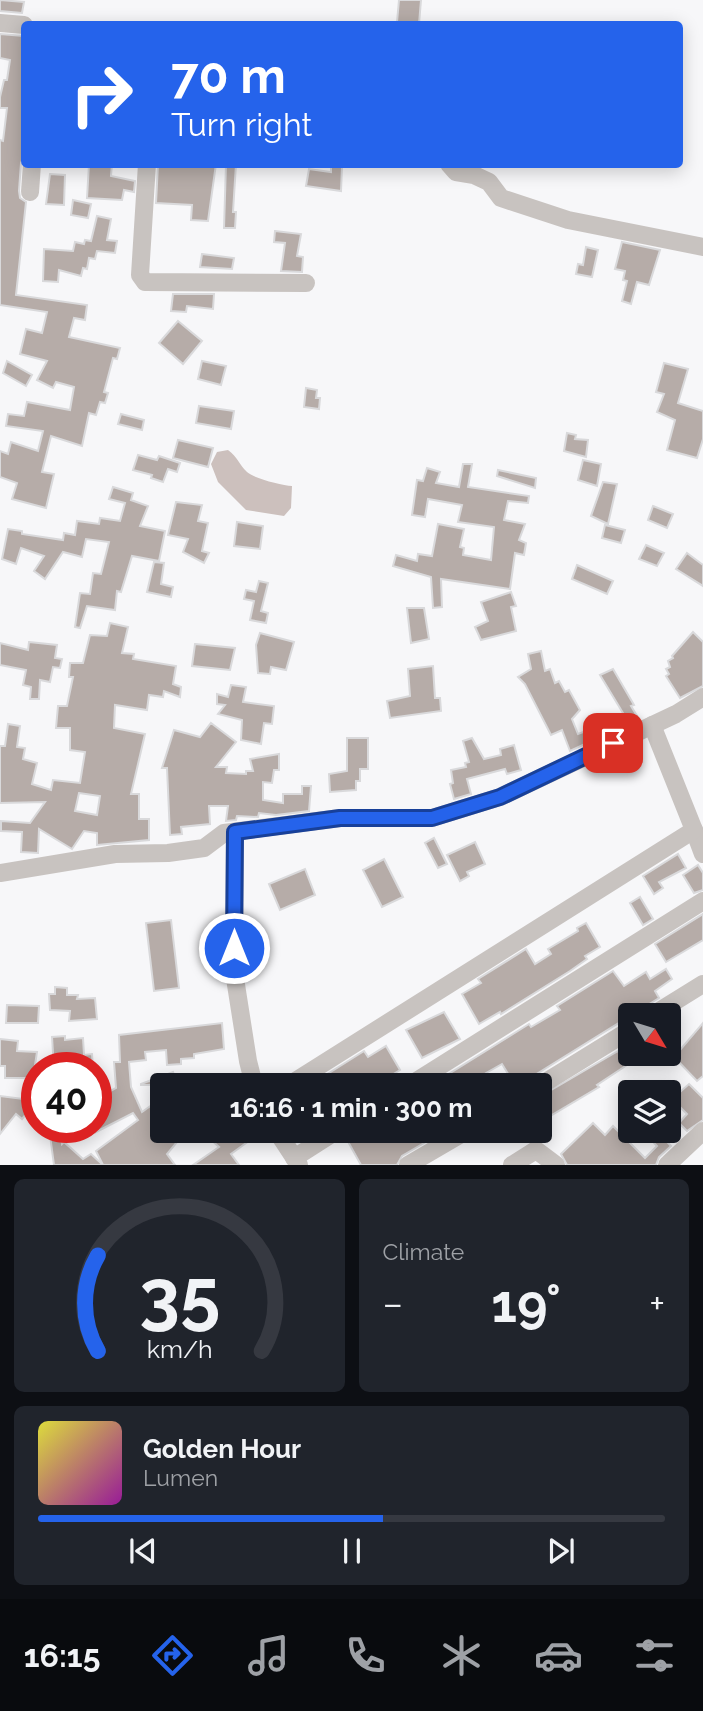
<!DOCTYPE html>
<meta charset="utf-8">
<style>
:root{--surface:#171b24;--page:#20242c;--text:#f1f3f6;--muted:#9ea1a6;--line:#363941;--accent:#2563eb}
body{margin:0;font-family:Raleway,sans-serif;background:var(--page);color:var(--text);height:100vh;display:flex;flex-direction:column;font-size:26px;white-space:nowrap}
*{box-sizing:border-box;margin:0}
p{font-size:23px;color:var(--muted)}
.icon{flex:none;width:38px;height:38px;fill:none;stroke:currentColor;stroke-width:2;stroke-linecap:round;stroke-linejoin:round}
.map{position:relative;height:1165px;overflow:hidden}
.drawer{display:flex;flex-direction:column;gap:14px;padding:14px;background:#0d0f14;flex:1}
.drawer>*{flex:none}
.banner{position:absolute;left:21px;top:21px;width:662px;height:147px;border-radius:7px;box-shadow:0 4px 18px #0003;background:#2563eb;color:#fff;overflow:hidden}
.needle{width:46px;rotate:128deg}
.controls{position:absolute;left:618px;top:1003px;display:grid;gap:14px}
.controls a{display:grid;place-items:center;width:63px;height:63px;border-radius:7px;background:var(--surface);box-shadow:0 4px 18px #0003;font-size:35px}
.speed{position:absolute;left:21px;top:1052px;display:flex;gap:14px;font-size:35px;font-weight:700;text-align:center}
.speed>*{display:grid;place-content:center;width:91px;height:91px;border-radius:50%;background:var(--surface);box-shadow:0 4px 18px #0003;line-height:1}
.speed .limit{border:10px solid #d22;background:#fff;color:#111}
.pin{position:absolute;display:grid;place-items:center;width:60px;height:60px;color:#fff;margin:-30px;border-radius:14px;box-shadow:0 4px 10px #0006}
.me{position:absolute;width:77px;margin:-38px;rotate:0deg;stroke-linejoin:round;filter:drop-shadow(0 0 5px #0008)}
.turn{display:flex;align-items:center;gap:24px;height:147px;padding:0 35px;font-size:32px}
.turn .icon{width:91px;height:91px;stroke-width:2.5}
.turn b{display:block;font-size:49px;line-height:60px}
.big{font-size:52px;font-weight:700;line-height:1.1}
.drawer .card{flex:1;display:flex;flex-direction:column;justify-content:center;gap:10px;min-width:0;padding:0 24px;border-radius:10px;background:var(--page)}
.drawer .dial{align-items:center;gap:0}
.dial svg{height:182px;overflow:visible;fill:none;stroke:var(--line);stroke-width:7;stroke-linecap:round;text-anchor:middle}
.dial text{fill:var(--text);stroke:none}
.song{display:flex;align-items:center;gap:21px}
.cover{width:84px;height:84px;border-radius:10px;background:linear-gradient(135deg,hsl(60 70% 55%),hsl(300 70% 35%))}
.played{height:7px;border-radius:4px;background:linear-gradient(90deg,var(--accent) 55%,var(--line) 55%)}
.keys{display:flex;justify-content:space-around;direction:ltr}
.heat{display:flex;justify-content:space-between;align-items:center;font-size:38px;direction:ltr}
.drawer .tiles{flex:1;display:grid;gap:14px;grid-template-columns:1fr 1fr}
.card:last-child{grid-column:span 2}
.trip{position:absolute;left:150px;top:1073px;width:402px;height:70px;border-radius:7px;background:var(--surface);box-shadow:0 4px 18px #0003;font-weight:700;line-height:70px;text-align:center}
.dock{display:flex;height:112px;justify-content:space-around;align-items:center;background:#090b0e;color:var(--muted)}
.dock .icon{width:49px;height:49px}
.dock .on{color:var(--accent)}
.dock b{font-size:32px;color:var(--text)}
.map>svg:first-child{display:block}
.water{fill:#ccc0bd}
.building{fill:#b6aca8;stroke:#d9d9db;stroke-width:2;fill-rule:evenodd}
.lines{fill:none;stroke-linecap:round;stroke-linejoin:round}
.minor{stroke:#c8c3c0;stroke-width:18}
.route-casing{stroke:#184099;stroke-width:18}
.route{stroke:#2563eb;stroke-width:12}
</style>
<div class="map">
<svg width="703" height="1165" viewBox="0 0 703 1165">
<rect width="100%" height="100%" fill="#f7f7f9"/>
<path class="water" d="M228,450C238,457 239,465 247,472C255,479 282,485 292,486L291,508L284,516L246,510L218,482L211,464L217,452Z"/>
<g class="building">
<path d="M0,0L24,2L22,13L0,11Z"/>
<path d="M399,0H421L419,24L397,22Z"/>
<path d="M0,34L24,36V156L21,163L19,191L20,198L26,202L16,295L87,305L85,320L74,318L69,337L120,348L117,359L113,358L104,392L108,393L105,403L100,402L96,415L89,413L82,446L51,436L42,472L54,474L46,508L12,499L17,483L0,477V451L8,454L11,442L38,451L43,431L6,426L8,414L24,416L27,402L70,410L74,387L56,382L53,388L37,380L47,361L20,354L26,329L42,333L47,312L0,305V140L3,141L7,108H0V97L4,80H7L10,60L0,58Z"/>
<path d="M89,164H112L111,176L135,181L134,192L124,190L122,200L87,198Z"/>
<path d="M158,164H216L208,221L191,220L192,205L156,203Z"/>
<path d="M226,164H236L233,212H236L235,228H224Z"/>
<path d="M331,167H342L341,191L306,186L309,169L331,172Z"/>
<path d="M50,174L65,175L64,205L46,204Z"/>
<path d="M73,200L91,204L88,218L71,215Z"/>
<path d="M97,216L111,219L107,240L117,241L115,253L97,251L95,259L89,258L87,269L83,268L81,276L59,270L58,282L43,281L44,249L73,251L75,242L84,244L85,240L91,241Z"/>
<path d="M275,231L301,234L297,256L303,257L302,272L281,271L285,243L274,242Z"/>
<path d="M622,242L660,250L649,285L637,282L631,304L622,301L627,281L623,280L625,271L615,269Z"/>
<path d="M586,247L598,250L592,277L576,274L578,264L583,265Z"/>
<path d="M202,254L234,258L232,269L200,267Z"/>
<path d="M173,294H214L213,309L187,306L186,312L171,311Z"/>
<path d="M178,321L202,341L183,364L159,343Z"/>
<path d="M7,361L32,375L26,386L3,373Z"/>
<path d="M202,361L226,366L221,385L198,379Z"/>
<path d="M664,363L688,369L678,403L703,411V439L697,458L667,450L675,420L657,412L664,394L656,392Z"/>
<path d="M306,388L317,390L316,398H320L319,409L304,407Z"/>
<path d="M199,406L234,411L231,429L196,423Z"/>
<path d="M121,414L144,420L142,430L118,424Z"/>
<path d="M567,433L576,435L575,439L588,440L586,457L564,451Z"/>
<path d="M178,440L213,448L208,467L173,458Z"/>
<path d="M138,455L157,460L159,456L180,463L177,472L168,469L163,482L151,478L152,475L133,470Z"/>
<path d="M583,460L601,464L597,486L578,480Z"/>
<path d="M463,464H472L468,487L529,496L528,503L508,501L504,520L525,524L519,540L526,543L524,555L515,553L510,589L441,579L442,607L433,608L431,577L393,566L396,555L417,561L418,554L432,556L438,524L464,529L460,547L464,548L463,555L491,560L494,527L458,522L462,505L428,499L425,517L412,515L417,480L423,481L427,468L440,472L436,483L459,487Z"/>
<path d="M498,470L536,478L535,488L497,476Z"/>
<path d="M603,482L617,484L608,524L591,516Z"/>
<path d="M113,487L133,493L131,500L148,506L140,526L165,531L159,561L132,556L121,592L117,591L115,610L87,606L80,628L75,627L80,593L90,594L93,573L101,574L109,542L86,539L82,557L63,552L45,579L34,571L44,556L21,548L16,564L2,559L8,529L22,531V534L63,540L64,533L75,535L77,521L99,524L100,518L120,521L125,503L109,499Z"/>
<path d="M176,502L202,505L198,521L208,523L202,551L209,553L204,563L183,552L188,539L168,535Z"/>
<path d="M653,506L673,514L667,528L648,520Z"/>
<path d="M237,522L263,526L260,549L234,546Z"/>
<path d="M605,525L625,530L621,543L602,538Z"/>
<path d="M646,545L664,553L657,566L639,559Z"/>
<path d="M687,553L703,565V586L676,569Z"/>
<path d="M154,562L164,563L161,584L173,587L171,597L147,592Z"/>
<path d="M577,565L613,581L607,594L572,579Z"/>
<path d="M259,581L268,583L261,611L268,613L266,623L250,620L254,601L244,599L246,590L256,592Z"/>
<path d="M511,592L516,606L511,607L516,631L481,640L475,627L488,621L481,602Z"/>
<path d="M407,608H424L429,639L411,643Z"/>
<path d="M110,623L128,627L122,653L134,654L133,659L176,666L173,684L181,687L180,697L164,691L163,697L149,695L147,710L115,705L114,728L145,734L131,794H139V819H149V840L97,845V833L84,831L72,849L39,829L38,853L21,852L22,832L1,831V821L30,823L45,802L0,803V746H5L8,724L20,726L17,747L25,748L23,759L37,763L32,784L51,790L53,780L80,783L85,752L70,750V728H56L58,706H67L73,677H69L70,663H83L90,635L107,636ZM79,793L100,796L97,815L75,811Z"/>
<path d="M693,632L703,642V686L680,698L666,676L669,674L666,669L670,667L668,661L673,658L672,656Z"/>
<path d="M260,633L294,642L286,670L271,667L270,674L258,673L256,645Z"/>
<path d="M29,642L57,645L55,658L62,659L60,668L53,667L50,682L40,680L39,699H30L31,687L23,685L26,670L0,665V643L28,650Z"/>
<path d="M195,644L235,648L230,670L192,666Z"/>
<path d="M541,651L545,671L550,669L555,683L559,681L565,692L569,690L580,710L572,719L578,734L594,728L598,738L570,751L562,730L551,735L525,684L518,677L531,669L528,654Z"/>
<path d="M433,666L435,698H440L441,711L390,718L387,701L410,696L408,669Z"/>
<path d="M613,669L634,705L631,706L639,719L629,723L600,675Z"/>
<path d="M231,685L246,687L243,702L274,706L272,724L264,723L261,744L241,740L242,720L218,714L225,705L217,704V694L228,697Z"/>
<path d="M211,723L236,742L216,767H227L226,773L246,774V771H253L250,759L279,754V770H274L272,783L263,782V800L283,803V794H302V786H311L309,811L276,815L259,813L258,817L237,816L236,820L226,821L228,806H209L210,824L181,827L182,834L170,835L167,768H162L174,730L200,737Z"/>
<path d="M347,738H368V769H360V781H356V790L330,792L329,774L347,771Z"/>
<path d="M472,738L484,759L501,755L500,749L514,745L521,770L507,774L505,769L467,779L471,794L454,799L450,784L453,783L451,770L466,767L465,763L469,762L463,741Z"/>
<path d="M434,838L447,864L438,868L425,843Z"/>
<path d="M475,842L485,864L467,872L469,876L460,881L447,855Z"/>
<path d="M678,854L686,868L659,882L663,888L654,894L643,876Z"/>
<path d="M384,859L403,897L382,907L363,870Z"/>
<path d="M698,865L703,873V890L694,893L683,875Z"/>
<path d="M305,869L315,895L280,910L269,884Z"/>
<path d="M640,897L653,919L643,925L630,903Z"/>
<path d="M703,914V940L666,962L655,944Z"/>
<path d="M171,920L179,988L154,991L146,923Z"/>
<path d="M586,923L600,947L585,956L587,959L570,971L501,1014L500,1012L479,1024L462,994L481,983L478,979L526,949L535,964L551,954L548,949L578,931L577,928Z"/>
<path d="M666,969L672,979L655,991L659,998L535,1075L526,1085H515L502,1064L486,1073L494,1085H474L470,1080L462,1085H431L529,1024L531,1027L560,1010L557,1006L613,971L624,986L646,972L650,979Z"/>
<path d="M55,987L67,988V995H78L77,999L95,998L97,1019L69,1021L70,1011L50,1010L49,994H55Z"/>
<path d="M7,1005L39,1006L38,1023H6Z"/>
<path d="M444,1012L460,1039L422,1058L406,1030Z"/>
<path d="M222,1023L224,1049L194,1054V1058L181,1059V1064L167,1065L166,1050L145,1052L146,1060L129,1062L131,1087L142,1112L163,1097V1130H187L167,1154L175,1165H103L96,1151L138,1120L133,1113L96,1132V1099L116,1088L114,1062H120L119,1035Z"/>
<path d="M703,1023V1076L697,1081L674,1057Z"/>
<path d="M65,1036V1040L83,1038L84,1055L92,1054L93,1068H54L52,1037Z"/>
<path d="M0,1039L18,1041L17,1051L37,1052L33,1078H5V1066H0Z"/>
<path d="M386,1046L400,1070L382,1081L385,1085H310L364,1051L368,1057Z"/>
<path d="M618,1051L627,1065L597,1085L599,1087L545,1119L541,1112V1096Z"/>
<path d="M173,1072L178,1085H141V1084Z"/>
<path d="M37,1082V1121L27,1113L22,1119L16,1114L0,1134V1096L23,1099Z"/>
<path d="M689,1084L703,1098V1120L687,1131L679,1123L687,1114L672,1099Z"/>
<path d="M593,1123L605,1135L613,1126L621,1134L629,1126L630,1130L636,1133L628,1141L645,1158L657,1146L642,1130H656L671,1146L659,1157L656,1165H567L561,1154Z"/>
<path d="M60,1127L62,1144L64,1142L83,1159L91,1154L103,1165H54L49,1128Z"/>
<path d="M216,1130H248L253,1138L231,1154L239,1165H193L219,1147L209,1138Z"/>
<path d="M349,1130H384L389,1140L406,1130H417L424,1143L402,1156L397,1165H361L346,1138Z"/>
</g>
<g class="lines">
<g class="minor">
<path d="M0,23L24,25"/>
<path d="M147,164L140,275L145,282L306,283"/>
<path d="M449,164L456,172L474,175L489,182L501,198L568,220L703,247"/>
<path d="M30,192L32,164"/>
<path d="M694,830L703,854"/>
<path d="M235,832L234,972L248,1061L254,1085"/>
<path d="M0,873L115,854L168,853L204,848L224,833L340,818H432L500,797L676,714L703,697"/>
<path d="M653,1015L703,984"/>
<path d="M289,1085L694,830L652,725"/>
<path d="M410,1085L703,901"/>
<path d="M541,1085L630,1030"/>
<path d="M276,1130L299,1165"/>
<path d="M294,1158L338,1130"/>
<path d="M408,1165L468,1130"/>
<path d="M512,1165L536,1150L556,1165"/>
<path d="M667,1165L703,1131"/>
</g>
</g>
<g class="lines">
<defs>
<path id="route" d="M234,948L235,832L340,818H432L500,797L613,743"/>
</defs>
<use href="#route" class="route-casing"/>
<use href="#route" class="route"/>
</g>
</svg>
<div class="controls">
<a><svg class="needle" viewBox="-14 -14 28 28"><path d="M0-13l5 13h-10z" fill="#e53935"/><path d="M0 13l5-13h-10z" fill="#9ea1a6"/></svg></a>
<a><svg class="icon" aria-label="layers" viewBox="0 0 24 24"><path d="M12 4l9 5-9 5-9-5zM3 14l9 5 9-5"/></svg></a>
</div>
<div class="speed"><div class="limit">40</div></div>
<div class="pin" style="left:613px;top:743px;background:#d93025"><svg class="icon" aria-label="arrive" viewBox="0 0 24 24"><path d="M6 21V4h12l-3 4 3 4H6"/></svg></div>
<svg class="me" style="left:234px;top:948px" viewBox="-20 -20 40 40"><circle r="17" fill="#2563eb" stroke="#fff" stroke-width="3"/><path d="M0-11L8 9 0 5-8 9z" fill="#fff"/></svg>
<div class="trip">16:16 · 1 min · 300 m</div>
<div class="banner">
<div class="turn"><svg class="icon" aria-label="right" viewBox="0 0 24 24"><path d="M7 20v-9h11M14 6l5 5-5 5"/></svg><div><b>70 m</b>Turn right</div></div>
</div>
</div>
<section class="drawer">
<div class="tiles">
<div class="card dial"><svg viewBox="0 0 100 80">
<path d="M14 69A42 42 0 1 1 86 69"/>
<path d="M14 69A42 42 0 0 1 14 27" stroke="#2563eb"/>
<text x="50" y="56" font-size="32" font-weight="700">35</text>
<text x="50" y="72" font-size="11">km/h</text>
</svg></div>
<div class="card"><p>Climate</p>
<div class="heat"><a>−</a><b class="big">19°</b><a>+</a></div>
</div>
<div class="card">
<div class="song"><i class="cover"></i><div><b>Golden Hour</b><p>Lumen</p></div></div>
<div class="played"></div>
<div class="keys"><svg class="icon" aria-label="previous" viewBox="0 0 24 24"><path d="M18 5L8 12l10 7zM5 5v14"/></svg><svg class="icon" aria-label="pause" viewBox="0 0 24 24"><path d="M8 5v14M16 5v14"/></svg><svg class="icon" aria-label="next" viewBox="0 0 24 24"><path d="M6 5l10 7-10 7zM19 5v14"/></svg></div>
</div>
</div>
</section>
<nav class="dock">
<b>16:15</b>
<svg class="icon on" aria-label="directions" viewBox="0 0 24 24"><path d="M12 3l9 9-9 9-9-9zM9 14v-3h6M13 9l2 2-2 2"/></svg>
<svg class="icon" aria-label="music" viewBox="0 0 24 24"><path d="M9 18V5l10-2v13"/><circle cx="6" cy="18" r="3"/><circle cx="16" cy="16" r="3"/></svg>
<svg class="icon" aria-label="phone" viewBox="0 0 24 24"><path d="M5 4h4l2 5-3 2q2 4 5 5l2-3 5 2v4C11 20 4 13 5 4z"/></svg>
<svg class="icon" aria-label="climate" viewBox="0 0 24 24"><path d="M12 3v18M4 7l16 10M4 17L20 7"/></svg>
<svg class="icon" aria-label="car" viewBox="0 0 24 24"><path d="M5 17H2v-5l4-1 3-4h7l3 4 3 1v5h-3M9 17h6M6 11h13"/><circle cx="7" cy="17" r="2"/><circle cx="17" cy="17" r="2"/></svg>
<svg class="icon" aria-label="filters" viewBox="0 0 24 24"><path d="M4 7h16M4 17h16"/><circle cx="9" cy="7" r="2"/><circle cx="15" cy="17" r="2"/></svg>
</nav>
